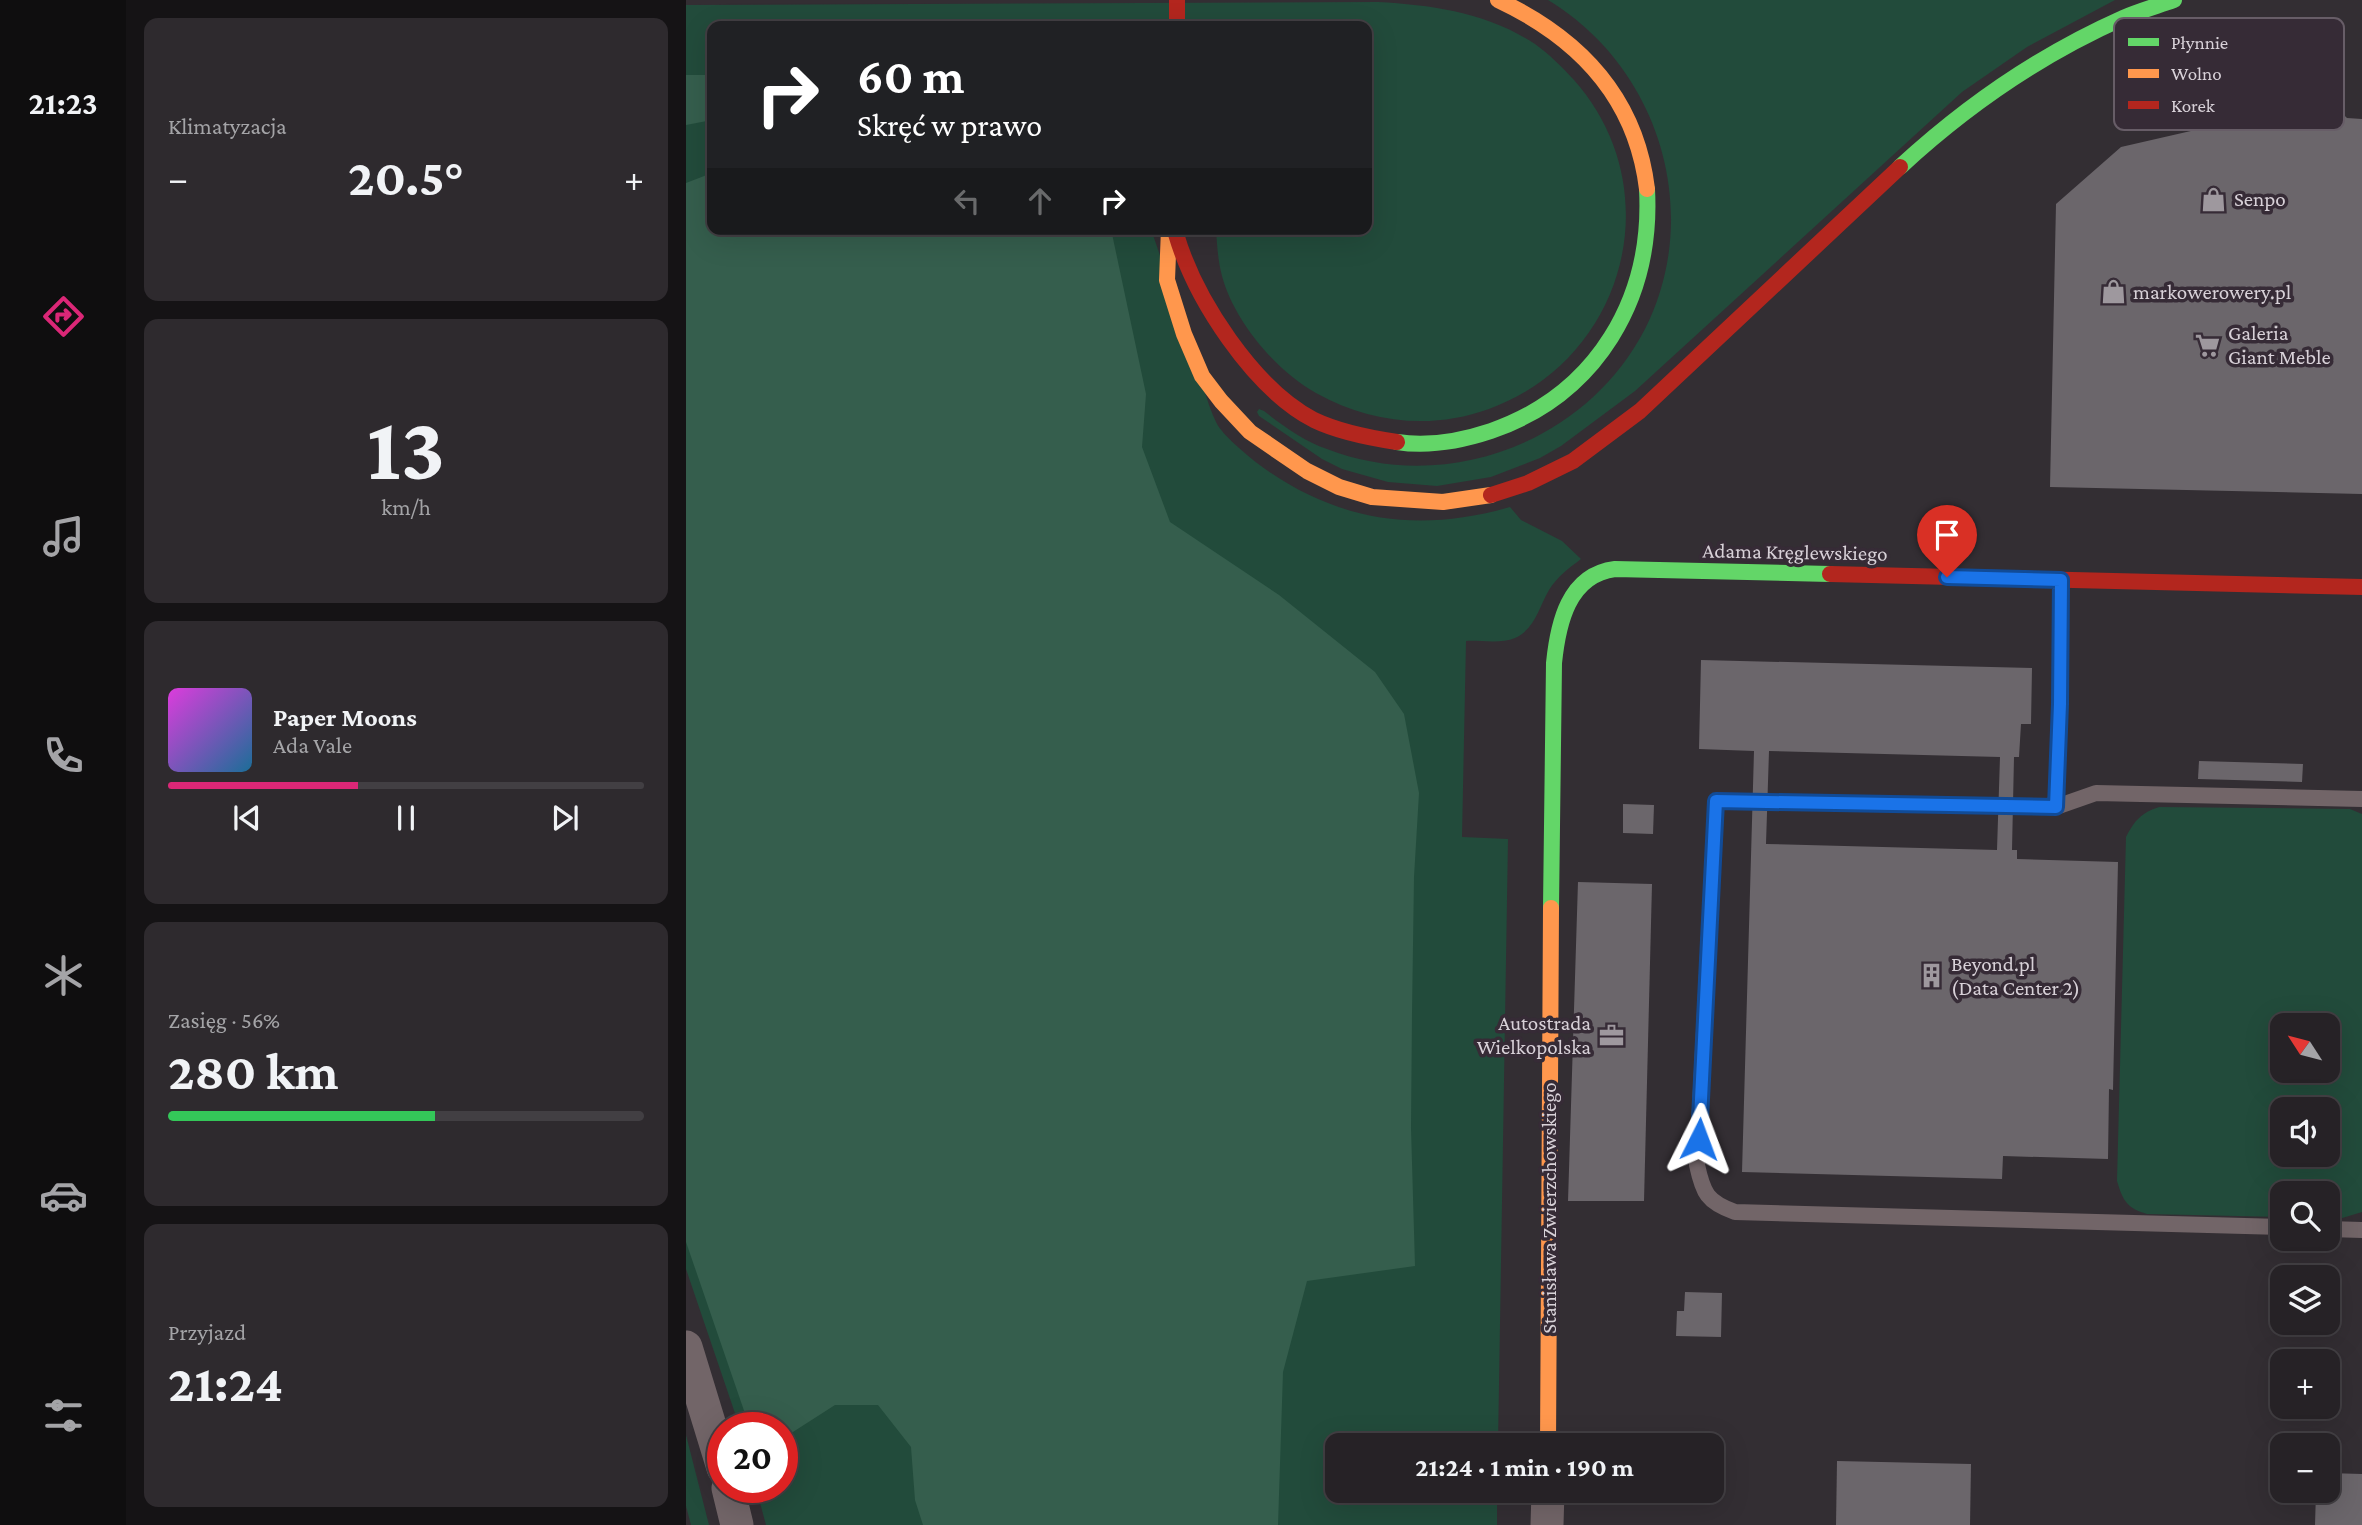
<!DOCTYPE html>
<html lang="pl">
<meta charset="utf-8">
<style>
:root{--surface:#262226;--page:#2e2a2e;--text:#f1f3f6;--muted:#a4a4a7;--line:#423f43;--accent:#db2777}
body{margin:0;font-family:"Crimson Pro",serif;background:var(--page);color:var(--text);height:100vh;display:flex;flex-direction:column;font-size:26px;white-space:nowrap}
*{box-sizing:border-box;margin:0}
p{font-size:23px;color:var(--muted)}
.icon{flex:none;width:38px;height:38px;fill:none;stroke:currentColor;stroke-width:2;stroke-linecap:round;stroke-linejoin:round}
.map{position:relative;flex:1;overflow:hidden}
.sheet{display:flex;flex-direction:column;gap:18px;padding:18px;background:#151315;width:560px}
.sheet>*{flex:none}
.top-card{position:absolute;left:21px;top:21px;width:665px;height:214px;border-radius:14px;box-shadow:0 7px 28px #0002,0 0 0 2px var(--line);background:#202124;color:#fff;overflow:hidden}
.needle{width:46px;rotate:306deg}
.buttons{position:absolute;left:1584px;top:1013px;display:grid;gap:14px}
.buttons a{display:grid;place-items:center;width:70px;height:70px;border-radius:14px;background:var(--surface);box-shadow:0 7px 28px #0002,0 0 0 2px var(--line);font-size:35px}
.speed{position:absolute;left:21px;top:1412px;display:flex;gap:14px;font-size:35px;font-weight:700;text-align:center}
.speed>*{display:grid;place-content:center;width:91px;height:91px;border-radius:50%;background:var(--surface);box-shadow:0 7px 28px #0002,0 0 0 2px var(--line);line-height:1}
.speed .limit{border:10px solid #d22;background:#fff;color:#111}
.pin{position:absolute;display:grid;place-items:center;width:60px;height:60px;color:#fff;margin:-72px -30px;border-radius:50% 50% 50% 0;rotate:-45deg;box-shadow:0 0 7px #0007}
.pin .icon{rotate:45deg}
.me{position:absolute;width:77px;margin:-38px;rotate:3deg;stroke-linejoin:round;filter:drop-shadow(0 0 5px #0008)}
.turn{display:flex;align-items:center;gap:24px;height:147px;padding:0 35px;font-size:32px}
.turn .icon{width:91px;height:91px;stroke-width:2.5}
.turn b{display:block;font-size:49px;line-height:60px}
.lanes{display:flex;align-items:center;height:66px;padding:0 35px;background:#0003;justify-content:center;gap:35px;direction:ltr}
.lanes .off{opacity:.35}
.big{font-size:52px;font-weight:700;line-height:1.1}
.sheet .card{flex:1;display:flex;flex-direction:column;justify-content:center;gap:10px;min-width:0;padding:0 24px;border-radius:14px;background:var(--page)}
.sheet .dial{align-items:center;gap:0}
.dial b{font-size:91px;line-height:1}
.song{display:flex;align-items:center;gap:21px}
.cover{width:84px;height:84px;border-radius:10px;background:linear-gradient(135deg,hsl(300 70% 55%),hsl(200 70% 35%))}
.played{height:7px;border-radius:4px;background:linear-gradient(90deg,var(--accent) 40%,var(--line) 40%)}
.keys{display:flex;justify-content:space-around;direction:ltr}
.heat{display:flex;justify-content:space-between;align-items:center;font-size:38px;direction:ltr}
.charge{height:10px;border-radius:5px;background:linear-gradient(90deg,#34c759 56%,var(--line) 0)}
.trip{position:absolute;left:639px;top:1433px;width:399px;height:70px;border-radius:14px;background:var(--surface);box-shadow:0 7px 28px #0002,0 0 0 2px var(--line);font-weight:700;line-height:70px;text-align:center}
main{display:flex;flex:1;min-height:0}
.tab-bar{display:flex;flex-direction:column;width:126px;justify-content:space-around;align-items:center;background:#0f0e0f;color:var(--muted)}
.tab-bar .icon{width:49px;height:49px}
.tab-bar .selected{color:var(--accent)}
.tab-bar b{font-size:32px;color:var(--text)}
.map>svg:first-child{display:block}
.green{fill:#224b3b;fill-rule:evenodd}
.forest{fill:#355e4d}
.building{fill:#6b666b;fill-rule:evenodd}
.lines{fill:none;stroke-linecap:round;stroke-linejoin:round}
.lane{stroke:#726568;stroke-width:16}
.street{stroke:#726568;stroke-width:33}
.fast{stroke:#63d668;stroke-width:16}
.slow{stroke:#ff974d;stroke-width:16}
.jam{stroke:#b3261e;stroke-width:16}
.route-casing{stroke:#114b97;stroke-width:18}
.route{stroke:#1a73e8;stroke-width:12}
.labels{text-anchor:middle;stroke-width:7;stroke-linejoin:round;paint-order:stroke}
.poi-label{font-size:21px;fill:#d8d1d8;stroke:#362b36;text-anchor:start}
.street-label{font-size:21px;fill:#d8d1d8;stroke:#362b36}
.key{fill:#362b36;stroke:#675d67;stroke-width:2}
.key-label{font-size:19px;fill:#d8d1d8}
</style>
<main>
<nav class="tab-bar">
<b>21:23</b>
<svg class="icon selected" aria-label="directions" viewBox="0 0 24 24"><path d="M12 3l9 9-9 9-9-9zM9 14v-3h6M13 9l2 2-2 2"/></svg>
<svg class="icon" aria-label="music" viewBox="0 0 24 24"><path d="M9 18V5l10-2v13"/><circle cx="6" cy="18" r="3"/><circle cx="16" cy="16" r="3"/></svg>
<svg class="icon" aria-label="phone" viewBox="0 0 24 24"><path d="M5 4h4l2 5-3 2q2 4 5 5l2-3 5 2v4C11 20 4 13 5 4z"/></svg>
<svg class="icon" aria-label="climate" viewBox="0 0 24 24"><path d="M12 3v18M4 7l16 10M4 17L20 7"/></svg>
<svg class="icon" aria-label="car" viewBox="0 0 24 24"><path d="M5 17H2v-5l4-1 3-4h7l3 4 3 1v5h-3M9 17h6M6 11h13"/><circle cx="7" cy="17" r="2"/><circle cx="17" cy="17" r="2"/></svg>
<svg class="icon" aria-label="filters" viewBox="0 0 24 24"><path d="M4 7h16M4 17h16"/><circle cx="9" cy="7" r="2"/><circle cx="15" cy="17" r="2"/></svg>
</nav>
<section class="sheet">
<div class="card"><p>Klimatyzacja</p>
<div class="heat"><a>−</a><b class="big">20.5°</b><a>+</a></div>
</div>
<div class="card dial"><b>13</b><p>km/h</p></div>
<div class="card">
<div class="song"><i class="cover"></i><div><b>Paper Moons</b><p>Ada Vale</p></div></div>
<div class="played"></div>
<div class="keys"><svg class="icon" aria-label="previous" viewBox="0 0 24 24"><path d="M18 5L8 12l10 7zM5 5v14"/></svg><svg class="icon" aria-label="pause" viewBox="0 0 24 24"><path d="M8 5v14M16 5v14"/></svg><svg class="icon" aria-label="next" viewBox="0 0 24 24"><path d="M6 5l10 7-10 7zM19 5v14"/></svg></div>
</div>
<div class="card"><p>Zasięg · 56%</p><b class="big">280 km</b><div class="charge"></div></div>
<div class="card"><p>Przyjazd</p><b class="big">21:24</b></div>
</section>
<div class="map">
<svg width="1676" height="1525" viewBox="0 0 1676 1525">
<rect width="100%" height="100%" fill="#332e33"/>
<g class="green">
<path d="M862,0H1429L1341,47L1276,92L949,391L875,446L854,458L805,477L751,486L702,482L656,469L636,459L573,416L571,412L573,409L578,411C597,426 618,441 641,449C760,495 900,443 959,329C1018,212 973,67 862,0Z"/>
<path d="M692,2C747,5 802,13 849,44C863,54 876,67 888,80C985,189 940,359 803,409C745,430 684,423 630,393C590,371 548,321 536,276C532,261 531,245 530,229H681V26H26V229H465C480,273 495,317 509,361C516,381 521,403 530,422C536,435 560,454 571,463C648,521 731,534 824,507L835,520L876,541L895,559C883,568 871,577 863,590C853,607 849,629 829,638C815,644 794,640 780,641L776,837L822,839L812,1445L651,1446V1491H811V1525H80L70,1488H96V1428H54L0,1269V5Z"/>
<path d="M1473,807L1664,809L1676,814V1212L1653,1219L1642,1218V1194H1596V1217L1461,1214C1441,1208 1437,1201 1431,1181L1440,837C1449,820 1455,813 1473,807ZM1596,1026H1642V1071H1596ZM1596,1110H1642V1155H1596Z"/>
<path d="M0,1435L23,1525H5L0,1506Z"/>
</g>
<g class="forest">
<path d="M0,75H26V120L0,125Z"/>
<path d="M26,173V229H425L460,394L456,447L484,522L593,595L689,672L718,714L733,793L728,877L726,1013L725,1128L729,1266L621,1281L597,1372L592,1525H237L229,1500L225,1447L192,1405H149L96,1439V1428H64L0,1242V183Z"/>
</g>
<g class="building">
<path d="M1656,113L1661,118L1676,119V494L1364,487L1370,204L1435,147L1531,125L1593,119L1651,118Z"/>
<path d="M1015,660L1346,668L1345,724H1335L1333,757H1328L1326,850H1331V859L1432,862L1427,1090L1423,1089L1422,1159L1317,1156L1316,1179L1056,1172L1068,751L1013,749ZM1083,751L1314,757L1311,850L1080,844Z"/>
<path d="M1513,761L1617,764L1616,782L1512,779Z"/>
<path d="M937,804L968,805L967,834L937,833Z"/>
<path d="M892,882L966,884L958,1201H882Z"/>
<path d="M999,1292L1036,1293L1035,1337L990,1336L991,1311H998Z"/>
<path d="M1151,1461L1285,1464L1284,1525H1150Z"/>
<path d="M1642,1473L1676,1474V1525H1629L1630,1491H1642Z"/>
</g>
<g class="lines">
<g class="lane">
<path d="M1370,807L1374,704L1375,580"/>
<path d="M1596,1227L1049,1212C1021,1202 1017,1193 1011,1165L1030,801L1370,807L1410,793L1676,799"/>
<path d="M1642,1229L1676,1230"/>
</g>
<g class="street">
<path d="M0,1347L37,1468"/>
<path d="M42,1488L51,1525"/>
<path d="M861,1525L862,1491"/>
</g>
<g class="fast">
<path d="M1214,167C1279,107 1356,54 1437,18C1453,11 1471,6 1488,0"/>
<path d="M711,442C743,447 775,441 805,431C911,394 967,299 961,189"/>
<path d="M865,908L868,663C872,624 882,575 929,569L1144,574"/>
</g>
<g class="slow">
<path d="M812,0C893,38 950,97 961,189"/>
<path d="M483,229L481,280L498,334L516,376L535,401L564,432L621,471L653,487L686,497L757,502L805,495"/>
<path d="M862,1446L865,908"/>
</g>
<g class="jam">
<path d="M491,0V26"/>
<path d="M490,234C509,299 567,388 628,420C653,432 684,438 711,442"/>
<path d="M805,495L842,483L887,461L954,411L1214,167"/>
<path d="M1144,574L1676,587"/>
</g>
</g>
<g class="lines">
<defs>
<path id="route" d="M1013,1139L1030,801L1370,807L1374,704L1375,580L1261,577"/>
</defs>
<use href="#route" class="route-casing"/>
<use href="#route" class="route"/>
</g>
<defs>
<symbol id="shop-bare" viewBox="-9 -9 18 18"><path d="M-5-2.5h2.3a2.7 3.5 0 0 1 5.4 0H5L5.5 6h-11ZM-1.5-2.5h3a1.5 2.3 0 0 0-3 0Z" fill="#9e989e" stroke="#362b36" stroke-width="2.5" paint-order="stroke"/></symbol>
<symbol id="supermarket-bare" viewBox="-9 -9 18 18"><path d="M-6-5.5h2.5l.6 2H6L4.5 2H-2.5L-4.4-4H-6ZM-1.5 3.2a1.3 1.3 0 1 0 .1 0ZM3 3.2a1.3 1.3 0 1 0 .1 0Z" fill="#9e989e" stroke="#362b36" stroke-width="2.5" paint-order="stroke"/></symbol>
<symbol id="building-bare" viewBox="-9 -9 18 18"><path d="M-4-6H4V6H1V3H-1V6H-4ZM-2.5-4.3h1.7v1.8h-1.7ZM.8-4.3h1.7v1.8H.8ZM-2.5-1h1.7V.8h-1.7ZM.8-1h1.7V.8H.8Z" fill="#9e989e" stroke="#362b36" stroke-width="2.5" paint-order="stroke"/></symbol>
<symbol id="office-bare" viewBox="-9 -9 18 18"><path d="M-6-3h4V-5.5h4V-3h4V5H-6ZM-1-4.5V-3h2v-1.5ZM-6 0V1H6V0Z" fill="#9e989e" stroke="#362b36" stroke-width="2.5" paint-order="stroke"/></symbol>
</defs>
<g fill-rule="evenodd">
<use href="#shop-bare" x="1510" y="182" width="35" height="35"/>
<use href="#shop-bare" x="1410" y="274" width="35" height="35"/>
<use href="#supermarket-bare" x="1504" y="328" width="35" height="35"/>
<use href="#building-bare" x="1228" y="958" width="35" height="35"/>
<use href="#office-bare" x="908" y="1018" width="35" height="35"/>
</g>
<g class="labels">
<g class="poi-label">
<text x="1548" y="206">Senpo</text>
<text x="1447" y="299">markowerowery.pl</text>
<text x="1542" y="340">Galeria<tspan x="1542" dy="24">Giant Meble</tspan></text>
<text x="1265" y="971">Beyond.pl<tspan x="1265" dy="24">(Data Center 2)</tspan></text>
<text x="905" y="1030" text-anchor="end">Autostrada<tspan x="905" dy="24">Wielkopolska</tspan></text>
</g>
<g class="street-label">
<text transform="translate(1109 552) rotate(1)" y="7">Adama Kręglewskiego</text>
<text transform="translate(863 1208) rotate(-90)" y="7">Stanisława Zwierzchowskiego</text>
</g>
</g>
<rect x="1428" y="18" width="230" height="112" rx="10" class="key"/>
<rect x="1442" y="38" width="31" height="8" fill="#63d668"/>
<rect x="1442" y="69" width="31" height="9" fill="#ff974d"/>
<rect x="1442" y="101" width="31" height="8" fill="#b3261e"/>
<g class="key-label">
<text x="1485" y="49">Płynnie</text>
<text x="1485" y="80">Wolno</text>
<text x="1485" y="112">Korek</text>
</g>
</svg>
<div class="buttons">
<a><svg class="needle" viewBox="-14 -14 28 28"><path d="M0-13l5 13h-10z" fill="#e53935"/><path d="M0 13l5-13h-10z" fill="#a4a4a7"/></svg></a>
<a><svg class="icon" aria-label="sound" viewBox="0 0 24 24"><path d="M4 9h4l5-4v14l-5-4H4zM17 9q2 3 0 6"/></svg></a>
<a><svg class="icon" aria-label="search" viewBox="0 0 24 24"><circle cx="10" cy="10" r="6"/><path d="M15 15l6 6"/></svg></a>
<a><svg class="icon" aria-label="layers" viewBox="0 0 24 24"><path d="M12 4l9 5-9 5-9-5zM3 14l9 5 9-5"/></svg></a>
<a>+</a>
<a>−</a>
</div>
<div class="speed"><div class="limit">20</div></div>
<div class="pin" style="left:1261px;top:577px;background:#d93025"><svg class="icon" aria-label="arrive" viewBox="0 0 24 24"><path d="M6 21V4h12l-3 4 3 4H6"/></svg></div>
<svg class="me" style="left:1013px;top:1139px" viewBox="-20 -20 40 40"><path d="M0-17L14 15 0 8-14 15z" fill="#1a73e8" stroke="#fff" stroke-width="4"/></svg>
<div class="trip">21:24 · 1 min · 190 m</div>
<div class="top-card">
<div class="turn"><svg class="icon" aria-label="right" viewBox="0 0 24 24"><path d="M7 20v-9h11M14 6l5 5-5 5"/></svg><div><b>60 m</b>Skręć w prawo</div></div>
<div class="lanes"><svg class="icon off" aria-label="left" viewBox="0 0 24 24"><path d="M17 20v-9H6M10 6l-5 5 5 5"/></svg><svg class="icon off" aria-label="ahead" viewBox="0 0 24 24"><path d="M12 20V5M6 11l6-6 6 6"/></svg><svg class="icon" aria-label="right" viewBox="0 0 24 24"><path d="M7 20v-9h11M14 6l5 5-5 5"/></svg></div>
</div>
</div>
</main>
